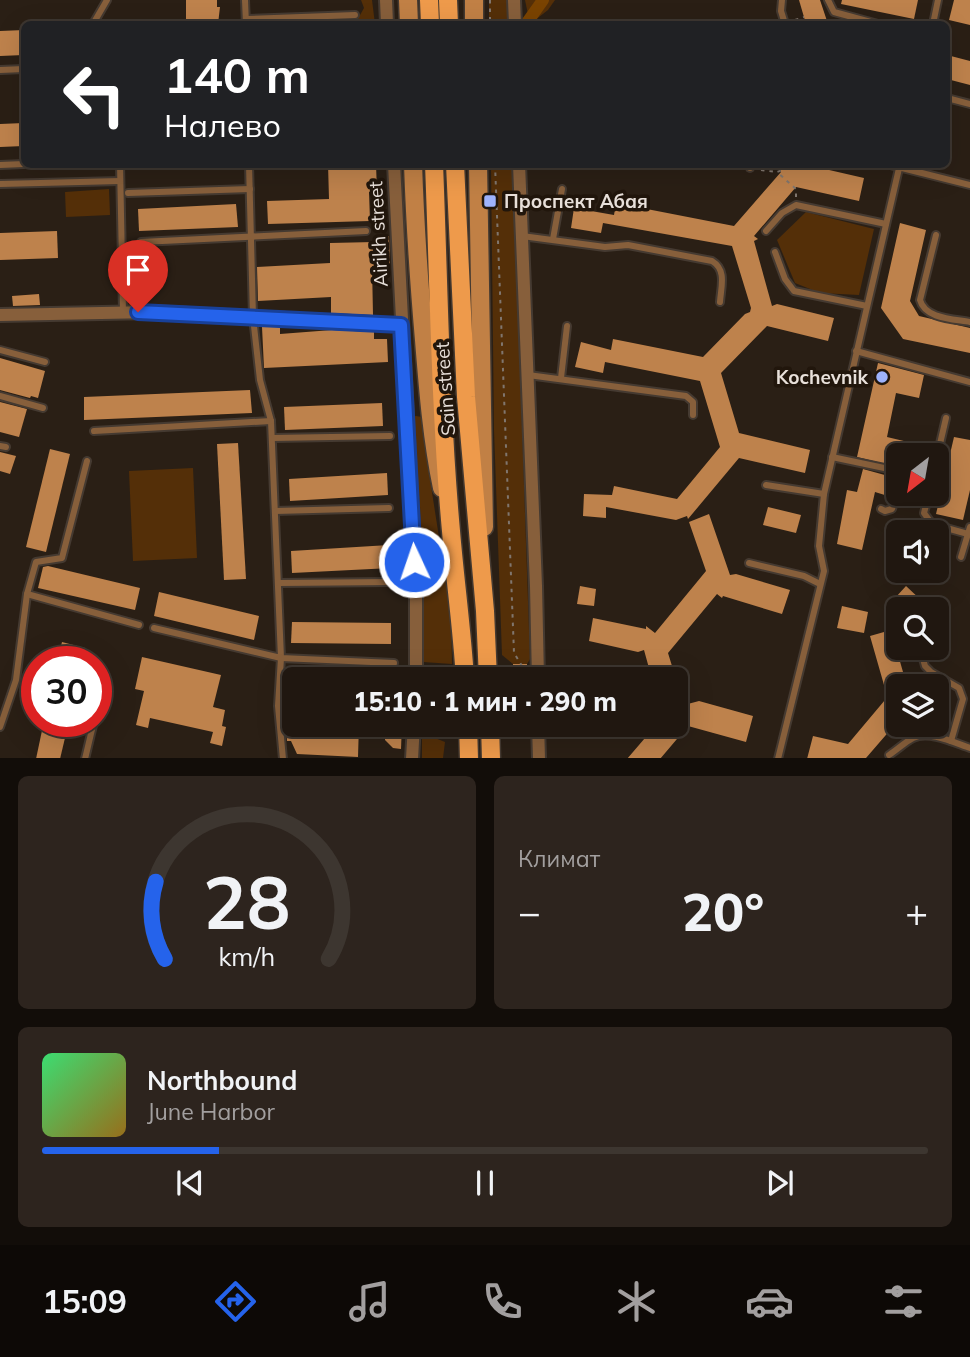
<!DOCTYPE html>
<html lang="ru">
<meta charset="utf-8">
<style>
:root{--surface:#201710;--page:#2d241e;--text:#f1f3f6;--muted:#a29f9f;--line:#3d3630;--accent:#2563eb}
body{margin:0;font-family:Mulish,sans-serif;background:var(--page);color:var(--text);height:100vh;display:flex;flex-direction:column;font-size:26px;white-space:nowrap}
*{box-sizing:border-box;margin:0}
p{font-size:23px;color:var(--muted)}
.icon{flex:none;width:38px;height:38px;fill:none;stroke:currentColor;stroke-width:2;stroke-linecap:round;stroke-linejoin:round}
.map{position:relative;height:758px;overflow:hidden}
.details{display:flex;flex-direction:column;gap:18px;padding:18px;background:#120d09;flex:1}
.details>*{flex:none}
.hud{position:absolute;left:21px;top:21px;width:929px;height:147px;border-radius:10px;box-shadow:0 7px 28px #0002,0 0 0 2px var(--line);background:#202124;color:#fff;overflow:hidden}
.needle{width:46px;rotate:211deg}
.fabs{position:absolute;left:886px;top:443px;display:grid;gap:14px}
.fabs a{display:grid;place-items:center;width:63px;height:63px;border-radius:10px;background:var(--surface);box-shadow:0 7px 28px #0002,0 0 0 2px var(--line);font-size:35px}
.speed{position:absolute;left:21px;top:646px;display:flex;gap:14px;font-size:35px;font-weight:700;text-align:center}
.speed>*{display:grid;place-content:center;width:91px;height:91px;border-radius:50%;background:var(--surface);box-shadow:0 7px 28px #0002,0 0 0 2px var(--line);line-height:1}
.speed .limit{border:10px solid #d22;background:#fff;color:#111}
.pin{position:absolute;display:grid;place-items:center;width:60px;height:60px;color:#fff;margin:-72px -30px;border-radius:50% 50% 50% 0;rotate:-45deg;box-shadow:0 0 7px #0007}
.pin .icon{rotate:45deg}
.me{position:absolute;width:77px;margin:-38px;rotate:357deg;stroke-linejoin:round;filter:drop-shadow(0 0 5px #0008)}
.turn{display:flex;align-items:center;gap:24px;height:147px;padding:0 28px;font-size:32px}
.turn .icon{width:91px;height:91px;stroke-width:2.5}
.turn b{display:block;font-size:49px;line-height:60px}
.big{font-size:52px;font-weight:800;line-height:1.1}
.details .tile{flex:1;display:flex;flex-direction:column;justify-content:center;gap:10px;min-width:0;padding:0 24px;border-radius:10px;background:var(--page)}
.details .dial{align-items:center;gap:0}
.dial svg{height:182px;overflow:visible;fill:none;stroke:var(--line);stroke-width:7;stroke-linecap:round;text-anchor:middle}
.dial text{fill:var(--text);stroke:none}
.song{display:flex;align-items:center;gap:21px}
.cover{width:84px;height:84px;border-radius:10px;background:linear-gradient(135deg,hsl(140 70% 55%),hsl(40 70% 35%))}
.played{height:7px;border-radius:4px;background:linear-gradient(90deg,var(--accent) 20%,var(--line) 20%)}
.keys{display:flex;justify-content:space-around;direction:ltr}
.heat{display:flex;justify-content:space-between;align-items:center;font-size:38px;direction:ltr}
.details .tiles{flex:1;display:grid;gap:18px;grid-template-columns:1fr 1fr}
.tile:last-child{grid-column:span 2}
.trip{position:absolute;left:282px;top:667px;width:406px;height:70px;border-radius:10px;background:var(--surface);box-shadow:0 7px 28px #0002,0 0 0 2px var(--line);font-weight:800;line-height:70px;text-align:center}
.tabs{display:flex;height:112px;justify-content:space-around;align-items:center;background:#0d0906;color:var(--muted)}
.tabs .icon{width:49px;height:49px}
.tabs .on{color:var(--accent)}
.tabs b{font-size:32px;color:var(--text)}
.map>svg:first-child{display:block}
.green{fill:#542f08}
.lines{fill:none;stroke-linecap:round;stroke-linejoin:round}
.canal{stroke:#7a4301;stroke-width:12}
.building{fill:#be824c}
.lane-casing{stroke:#453a31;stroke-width:10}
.street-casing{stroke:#453a31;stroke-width:16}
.secondary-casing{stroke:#453a31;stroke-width:21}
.primary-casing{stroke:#453a31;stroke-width:21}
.path{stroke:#80766e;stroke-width:2;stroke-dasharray:3.5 5;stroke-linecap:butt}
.lane{stroke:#875f3b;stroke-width:6}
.street{stroke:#875f3b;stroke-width:12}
.secondary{stroke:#c18045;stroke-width:18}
.primary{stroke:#ee9a4b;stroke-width:18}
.route-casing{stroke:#184099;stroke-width:18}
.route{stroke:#2563eb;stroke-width:12}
.poi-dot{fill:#9eb3fd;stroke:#21160c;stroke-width:2.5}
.labels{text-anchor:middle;stroke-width:7;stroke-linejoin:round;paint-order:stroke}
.poi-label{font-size:19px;font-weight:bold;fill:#e8e0da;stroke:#21160c;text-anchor:start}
.street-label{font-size:19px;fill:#e8e0da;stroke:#21160c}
</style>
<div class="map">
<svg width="970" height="759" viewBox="0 0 970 759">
<rect width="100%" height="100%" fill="#2a1f15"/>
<g class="green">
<path d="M361,0H372L375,24H355L364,8Z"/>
<path d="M489,0H508L509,24H489Z"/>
<path d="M525,0H555L548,10L530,24Z"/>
<path d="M491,165H513L530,659L527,664H513L502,655L494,430Z"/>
<path d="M109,189L110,215L66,217L65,192Z"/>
<path d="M806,212L874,229L859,295L820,293L795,283L777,240Z"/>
<path d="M410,415L422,417L426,454L451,614L452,664L423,662L420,507Z"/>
<path d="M193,468L197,558L133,561L129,471Z"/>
<path d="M422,737L435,738L445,742L443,758L422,759Z"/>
</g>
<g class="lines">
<path class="canal" d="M526,24L543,0"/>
</g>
<g class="building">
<path d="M186,0H217V7H220L218,24H186Z"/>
<path d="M799,0H820L828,24H806Z"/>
<path d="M842,0H918L914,19L841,4Z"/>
<path d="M954,0H970V25L949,20Z"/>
<path d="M24,30V55L0,56V31Z"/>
<path d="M947,55L970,61V85L947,79Z"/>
<path d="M24,123V146L0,147V124Z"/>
<path d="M328,164H376L377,192H369L370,221L268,224L267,201L329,199Z"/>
<path d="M779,164H803L864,178L859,201L796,187L754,236L758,239L754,241L772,306L777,304L834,318L828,341L767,326L721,373L739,433L810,450L805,473L739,458L688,519L687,516L676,520L606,507V518L583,516L584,494L612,495L614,486L677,499L720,447L700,381L605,362L603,373L575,367L581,342L611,350L613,339L703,357L745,314L750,312L751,308L732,246L603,223L601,233L571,228L574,208L614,215L616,203L734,226L781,172Z"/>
<path d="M236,204L238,227L139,231L138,209Z"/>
<path d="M900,223L926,230L910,301L919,316L970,328V353L903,339L881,308Z"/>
<path d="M57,231L58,258L0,260V233Z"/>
<path d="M389,236L390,265L372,266L373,315L331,313V297L258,301L257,267L330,263V243L374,242V237Z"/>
<path d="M39,294L40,305L13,306L12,296Z"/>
<path d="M262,327H280V334L332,330L374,332V339H387L388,362L264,368Z"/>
<path d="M0,358L45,371L38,398L31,396L30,398L0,390Z"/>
<path d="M878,363L924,375L919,398L896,393L887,437L908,442L905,455H898V467L857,457Z"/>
<path d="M250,390L252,413L84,420V397Z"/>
<path d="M0,402L27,409L19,437L0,432Z"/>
<path d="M382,403L383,426L285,430L284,407Z"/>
<path d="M954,437L970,440V490L963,520L936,514Z"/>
<path d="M238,443L246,579L224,580L217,444Z"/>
<path d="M50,449L70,454L46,552L26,547Z"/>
<path d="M0,452L16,456L10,474L0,471Z"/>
<path d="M863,469L892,477L888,496L875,492L862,550L837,544L847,490L857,492Z"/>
<path d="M387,473L388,495L290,501L289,479Z"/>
<path d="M768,507L801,515L796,533L763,525Z"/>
<path d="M709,514L730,575L736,574L790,590L782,614L723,596L722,598L717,594L668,653L676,679H652L644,650L638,652L589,641L593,618L646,629V626L655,633L706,571L689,522Z"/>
<path d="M389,545L391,568L292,573L291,551Z"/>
<path d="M48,566L140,588L135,610L38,588L43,567Z"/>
<path d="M580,586L596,589L594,606L577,604Z"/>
<path d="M906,586L922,601L915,609H898V619L885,609Z"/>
<path d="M159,592L259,616L254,640L154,616Z"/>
<path d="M842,606L868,612L864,633L837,628Z"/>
<path d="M292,622L391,623V644L291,643Z"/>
<path d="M891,630L907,686H898V689L886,692L870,636Z"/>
<path d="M62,642L85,648L82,662H57Z"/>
<path d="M142,657L221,675L213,707L225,710L222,726L226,727L222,746L210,743L213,732L150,718L148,728L136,725L144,691L135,689Z"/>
<rect x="513" y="664" width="14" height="15"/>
<path d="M676,686H678L684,705L699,701L753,716L746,742L688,726L660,759H627L657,724H676Z"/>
<path d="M936,692L951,697L946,717L936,714Z"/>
<path d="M890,694L898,701V721L866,758L807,759L813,736L848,744Z"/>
<path d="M285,704L294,705V724H359L358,757L297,754L291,741H287Z"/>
<path d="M44,721H69L60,759H36Z"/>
<path d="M385,724H402L401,749L393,748L385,740Z"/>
<path d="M423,724H435L436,738H422Z"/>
</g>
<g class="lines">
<defs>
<g id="lane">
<path d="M245,0L246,24"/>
<path d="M782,0L781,11L785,24"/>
<path d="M828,0L834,12L878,24"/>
<path d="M246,19L355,15"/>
<path d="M93,24L107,0"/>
<path d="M933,24L938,0"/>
<path d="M0,70L24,69"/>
<path d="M947,98L970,104"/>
<path d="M120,164L123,312"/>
<path d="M249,164L253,317L260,380L271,421L281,658L278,706L283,759"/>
<path d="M750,164V168"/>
<path d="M886,164L970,185"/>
<path d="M0,165L24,164"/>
<path d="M0,184L120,181"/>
<path d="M128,193L250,189"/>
<path d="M766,231L782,213L796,205L886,224"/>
<path d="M936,235L920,300C925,319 954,319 970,322"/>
<path d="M522,236L605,247L628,245L712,261C727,270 721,287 720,302"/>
<path d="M553,239L562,189"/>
<path d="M141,242L366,231"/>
<path d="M775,252L785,279L794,291L867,306"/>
<path d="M0,350L45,362"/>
<path d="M856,351L970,382"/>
<path d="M528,375L686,396L693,402V415"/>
<path d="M561,378L567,326"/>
<path d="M0,396L43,408"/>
<path d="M94,431L271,421"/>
<path d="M272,438L390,436"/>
<path d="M0,446L6,447"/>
<path d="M832,457L889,469L897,473L898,477"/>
<path d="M936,461L946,418"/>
<path d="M766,485L824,494"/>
<path d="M929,494L924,513L932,524L968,534"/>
<path d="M881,509L885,511L892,509L898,488"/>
<path d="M275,511L389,508"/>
<path d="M961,557L970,527"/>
<path d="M749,563L804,576L820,584"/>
<path d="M278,583L391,582"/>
<path d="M27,594L139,625"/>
<path d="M154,628L281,658L394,663"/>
<path d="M920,648L925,666L931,672L959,688L963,699L951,741"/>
<path d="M96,711L103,680"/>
<path d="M0,727L16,680L27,594L36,562L62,558L87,461"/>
<path d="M889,755C897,750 905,742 913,738C929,730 955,743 970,748"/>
<path d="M85,759L94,721"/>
<path d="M778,759L824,571L819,546L824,494L900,164"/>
</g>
<g id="street">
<path d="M386,0L387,24"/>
<path d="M514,0L515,24"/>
<path d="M394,164L416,590V679"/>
<path d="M519,164L536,586L538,679"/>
<path d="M0,315L152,312L401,325"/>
<path d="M538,724L539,759"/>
<path d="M412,759L414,724"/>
</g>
<g id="secondary">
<path d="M408,0L409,24"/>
<path d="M474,0V24"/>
<path d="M413,164C415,223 419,282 424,340C428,390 432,440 442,488"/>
<path d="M478,164L484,527"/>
</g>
<g id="primary">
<path d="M429,0L430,24"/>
<path d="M448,0L449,24"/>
<path d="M434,164C439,287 440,409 451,531C455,580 462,629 465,679"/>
<path d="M455,164L466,397L485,611L488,679"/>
<path d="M468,724L469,759"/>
<path d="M490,724L491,759"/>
</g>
</defs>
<use href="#lane" class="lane-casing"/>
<use href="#street" class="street-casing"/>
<use href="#secondary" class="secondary-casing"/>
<use href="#primary" class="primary-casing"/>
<g class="path">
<path d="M490,0V24"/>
<path d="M795,20L804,17"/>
<path d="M495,164L514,653L522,666L523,679"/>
<path d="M761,170L776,172"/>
<path d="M796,197V189L777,172L798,164"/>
<path d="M428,667L429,679"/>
<path d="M430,724V734"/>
<path d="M524,724V732"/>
</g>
<use href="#lane" class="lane"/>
<use href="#street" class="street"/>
<use href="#secondary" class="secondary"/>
<use href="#primary" class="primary"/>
</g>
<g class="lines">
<defs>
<path id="route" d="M138,312L401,325L414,562"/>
</defs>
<use href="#route" class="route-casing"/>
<use href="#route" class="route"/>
</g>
<g class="poi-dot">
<rect x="483" y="194" width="14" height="14" rx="3.5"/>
<circle cx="882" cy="377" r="7"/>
</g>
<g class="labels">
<g class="poi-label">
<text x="504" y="208">Проспект Абая</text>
<text x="868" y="384" text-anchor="end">Kochevnik</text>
</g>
<g class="street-label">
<text transform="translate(378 234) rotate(-93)" y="7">Airikh street</text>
<text transform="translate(445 389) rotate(-94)" y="7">Sain street</text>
</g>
</g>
</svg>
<div class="fabs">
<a><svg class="needle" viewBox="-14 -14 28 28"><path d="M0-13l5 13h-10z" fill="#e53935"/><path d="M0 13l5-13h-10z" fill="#a29f9f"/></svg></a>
<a><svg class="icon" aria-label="sound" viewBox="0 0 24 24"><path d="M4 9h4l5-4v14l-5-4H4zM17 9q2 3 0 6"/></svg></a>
<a><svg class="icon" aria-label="search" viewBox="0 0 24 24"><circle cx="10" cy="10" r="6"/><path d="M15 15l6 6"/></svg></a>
<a><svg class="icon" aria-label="layers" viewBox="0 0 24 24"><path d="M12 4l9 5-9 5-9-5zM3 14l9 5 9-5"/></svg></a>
</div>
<div class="speed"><div class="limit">30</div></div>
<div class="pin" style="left:138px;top:312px;background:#d93025"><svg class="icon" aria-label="arrive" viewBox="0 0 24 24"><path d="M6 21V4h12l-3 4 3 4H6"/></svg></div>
<svg class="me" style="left:414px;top:562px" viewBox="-20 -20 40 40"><circle r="17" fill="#2563eb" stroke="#fff" stroke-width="3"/><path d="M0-11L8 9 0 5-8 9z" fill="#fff"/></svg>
<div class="trip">15:10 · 1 мин · 290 m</div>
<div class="hud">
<div class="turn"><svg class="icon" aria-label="left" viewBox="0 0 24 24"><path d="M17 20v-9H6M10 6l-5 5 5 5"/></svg><div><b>140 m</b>Налево</div></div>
</div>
</div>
<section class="details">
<div class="tiles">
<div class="tile dial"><svg viewBox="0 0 100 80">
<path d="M14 69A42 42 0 1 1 86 69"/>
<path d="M14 69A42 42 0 0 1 10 35" stroke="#2563eb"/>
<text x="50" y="56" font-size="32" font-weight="700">28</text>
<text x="50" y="72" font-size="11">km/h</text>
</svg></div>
<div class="tile"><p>Климат</p>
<div class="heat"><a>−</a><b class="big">20°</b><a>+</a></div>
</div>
<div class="tile">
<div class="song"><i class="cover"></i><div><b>Northbound</b><p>June Harbor</p></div></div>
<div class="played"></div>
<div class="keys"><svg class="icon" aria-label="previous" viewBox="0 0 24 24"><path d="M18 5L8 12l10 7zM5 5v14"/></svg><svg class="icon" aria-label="pause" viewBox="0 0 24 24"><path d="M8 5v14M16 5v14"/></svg><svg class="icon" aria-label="next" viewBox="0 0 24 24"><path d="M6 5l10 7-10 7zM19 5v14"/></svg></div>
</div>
</div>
</section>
<nav class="tabs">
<b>15:09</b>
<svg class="icon on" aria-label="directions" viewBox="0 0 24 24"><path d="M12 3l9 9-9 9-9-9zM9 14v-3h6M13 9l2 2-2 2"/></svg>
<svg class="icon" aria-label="music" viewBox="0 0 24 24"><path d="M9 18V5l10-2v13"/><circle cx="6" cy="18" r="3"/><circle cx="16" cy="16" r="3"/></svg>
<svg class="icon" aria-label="phone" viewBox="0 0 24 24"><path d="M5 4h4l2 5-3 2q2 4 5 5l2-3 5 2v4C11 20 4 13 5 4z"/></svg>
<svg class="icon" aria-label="climate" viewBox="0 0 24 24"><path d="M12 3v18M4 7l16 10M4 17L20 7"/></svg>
<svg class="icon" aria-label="car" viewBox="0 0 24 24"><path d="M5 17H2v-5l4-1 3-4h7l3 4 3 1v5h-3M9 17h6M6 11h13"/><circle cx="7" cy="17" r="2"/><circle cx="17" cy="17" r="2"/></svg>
<svg class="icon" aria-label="filters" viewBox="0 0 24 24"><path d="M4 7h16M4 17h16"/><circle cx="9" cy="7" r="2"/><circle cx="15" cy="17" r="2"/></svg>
</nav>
